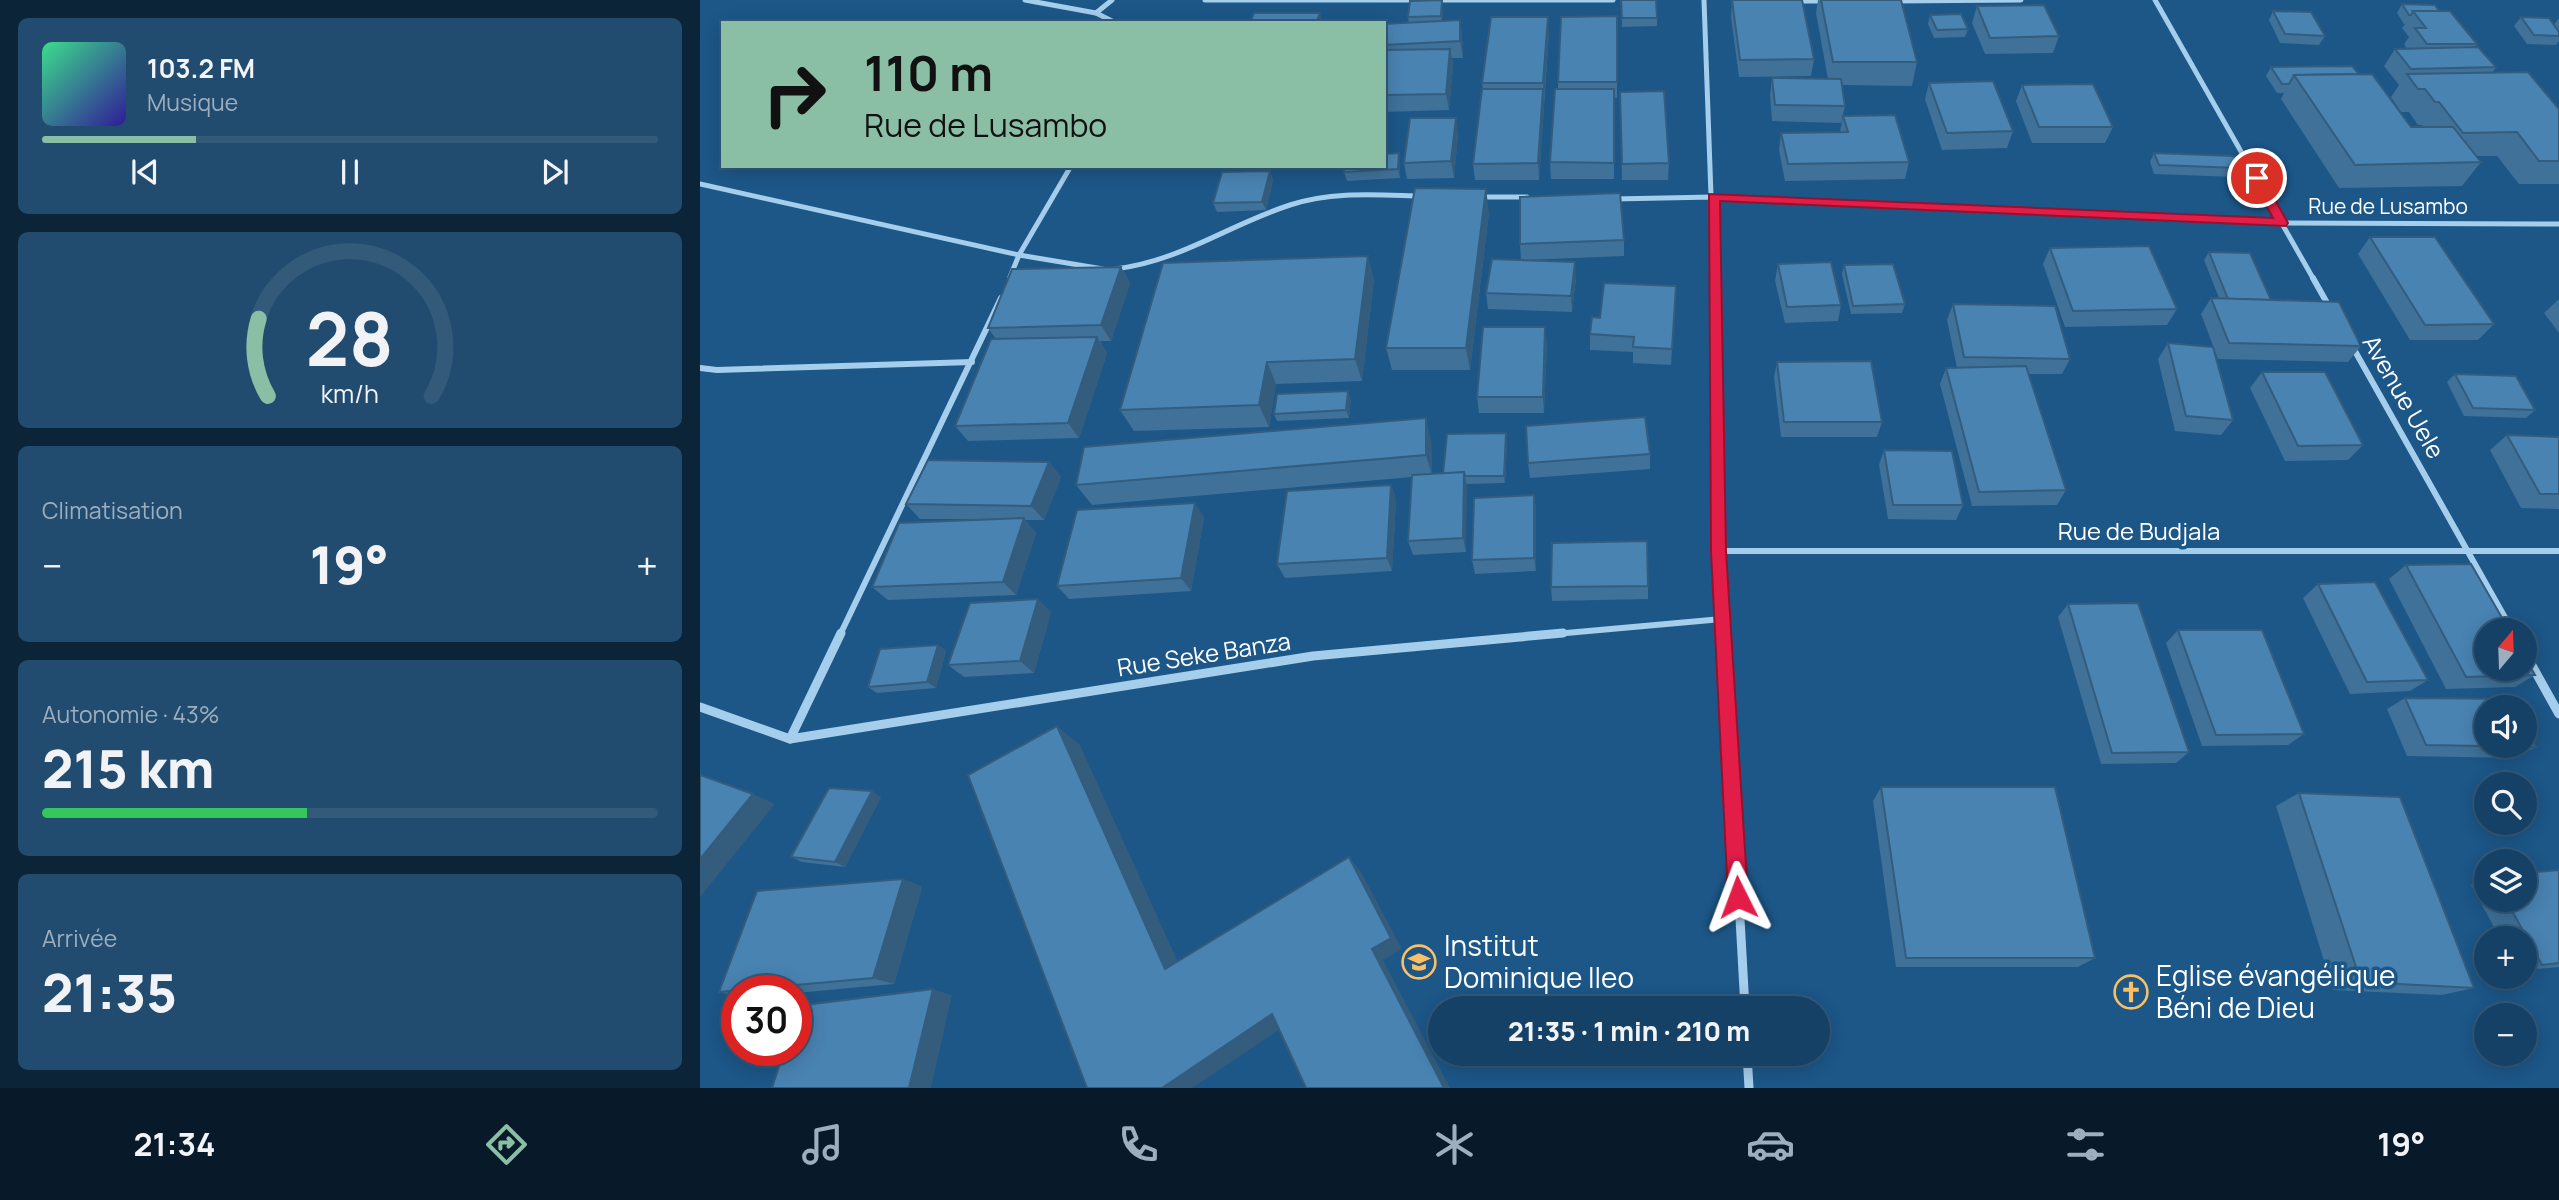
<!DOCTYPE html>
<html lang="fr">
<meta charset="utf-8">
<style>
:root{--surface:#154166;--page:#224c6f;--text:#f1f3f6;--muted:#9dafbf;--line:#345a7a;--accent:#8abfa5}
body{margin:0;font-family:Manrope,sans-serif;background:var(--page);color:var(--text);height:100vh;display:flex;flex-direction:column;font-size:26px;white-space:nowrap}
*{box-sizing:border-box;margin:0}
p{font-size:23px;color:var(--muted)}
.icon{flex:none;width:38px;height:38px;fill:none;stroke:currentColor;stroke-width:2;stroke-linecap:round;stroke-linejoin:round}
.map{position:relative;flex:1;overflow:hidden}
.panel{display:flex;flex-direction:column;gap:18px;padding:18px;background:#0c2438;width:700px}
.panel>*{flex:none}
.guide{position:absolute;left:21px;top:21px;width:665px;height:147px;border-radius:0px;box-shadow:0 4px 18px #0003,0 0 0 2px var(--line);background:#8abfa5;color:#111;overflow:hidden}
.needle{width:46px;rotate:19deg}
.tools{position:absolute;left:1774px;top:618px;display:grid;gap:14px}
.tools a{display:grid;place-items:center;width:63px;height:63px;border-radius:50%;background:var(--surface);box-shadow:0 4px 18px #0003,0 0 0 2px var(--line);font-size:35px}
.speed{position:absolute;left:21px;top:975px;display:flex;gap:14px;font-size:35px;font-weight:700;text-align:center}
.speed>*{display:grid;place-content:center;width:91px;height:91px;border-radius:50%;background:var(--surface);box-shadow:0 4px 18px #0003,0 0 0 2px var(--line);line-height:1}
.speed .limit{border:10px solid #d22;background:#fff;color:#111}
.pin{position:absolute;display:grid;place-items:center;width:60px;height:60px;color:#fff;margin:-30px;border:4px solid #fff;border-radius:50%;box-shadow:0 2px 7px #0007}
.me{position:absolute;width:77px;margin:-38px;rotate:357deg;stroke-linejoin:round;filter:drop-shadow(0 0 5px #0008)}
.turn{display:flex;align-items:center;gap:24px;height:147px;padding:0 28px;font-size:32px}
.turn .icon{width:91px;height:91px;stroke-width:2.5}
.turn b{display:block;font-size:49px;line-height:60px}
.big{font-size:52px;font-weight:800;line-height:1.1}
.panel .widget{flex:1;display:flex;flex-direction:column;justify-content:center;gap:10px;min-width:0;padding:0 24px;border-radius:10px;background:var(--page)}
.panel .dial{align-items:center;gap:0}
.dial svg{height:182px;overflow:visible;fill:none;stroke:var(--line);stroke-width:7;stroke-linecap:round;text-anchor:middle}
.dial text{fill:var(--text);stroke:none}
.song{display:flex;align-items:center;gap:21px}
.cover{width:84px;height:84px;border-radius:10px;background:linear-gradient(135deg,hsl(150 70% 55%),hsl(250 70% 35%))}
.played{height:7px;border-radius:4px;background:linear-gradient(90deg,var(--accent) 25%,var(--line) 25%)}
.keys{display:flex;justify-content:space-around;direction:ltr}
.heat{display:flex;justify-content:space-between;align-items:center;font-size:38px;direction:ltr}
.charge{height:10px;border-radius:5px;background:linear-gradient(90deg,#34c759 43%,var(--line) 0)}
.trip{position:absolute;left:728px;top:996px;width:402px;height:70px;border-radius:35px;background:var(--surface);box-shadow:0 4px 18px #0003,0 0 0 2px var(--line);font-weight:800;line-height:70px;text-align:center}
.dock{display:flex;height:112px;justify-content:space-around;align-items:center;background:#081a29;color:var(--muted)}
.dock .icon{width:49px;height:49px}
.dock .current{color:var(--accent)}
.dock b{font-size:32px;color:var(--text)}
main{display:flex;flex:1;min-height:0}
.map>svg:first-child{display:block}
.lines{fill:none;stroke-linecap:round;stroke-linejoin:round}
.minor-far2{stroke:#a5cdec;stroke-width:5}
.minor-far1{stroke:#a5cdec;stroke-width:6}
.minor{stroke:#a5cdec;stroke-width:9}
.wall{fill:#3f7199}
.shaded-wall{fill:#335c7d}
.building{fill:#4983b2;stroke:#335c7d;stroke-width:2}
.route{fill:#e11d48;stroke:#92132f;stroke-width:2}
.labels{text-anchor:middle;stroke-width:7;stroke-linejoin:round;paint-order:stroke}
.far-street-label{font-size:21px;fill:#fff;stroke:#1c5788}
.street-label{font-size:24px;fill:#fff;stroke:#1c5788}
.near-poi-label{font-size:28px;fill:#fff;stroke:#1c5788;text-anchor:start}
</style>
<main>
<section class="panel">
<div class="widget">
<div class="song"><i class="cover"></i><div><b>103.2 FM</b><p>Musique</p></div></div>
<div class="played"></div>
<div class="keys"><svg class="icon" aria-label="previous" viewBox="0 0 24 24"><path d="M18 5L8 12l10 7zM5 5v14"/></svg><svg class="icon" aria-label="pause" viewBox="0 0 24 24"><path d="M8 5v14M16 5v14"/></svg><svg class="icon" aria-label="next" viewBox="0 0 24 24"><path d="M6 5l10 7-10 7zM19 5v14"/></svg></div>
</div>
<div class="widget dial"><svg viewBox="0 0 100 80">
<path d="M14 69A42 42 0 1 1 86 69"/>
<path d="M14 69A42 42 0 0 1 10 35" stroke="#8abfa5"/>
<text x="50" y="56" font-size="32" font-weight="700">28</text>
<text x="50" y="72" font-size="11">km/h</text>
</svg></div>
<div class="widget"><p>Climatisation</p>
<div class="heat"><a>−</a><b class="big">19°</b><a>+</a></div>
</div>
<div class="widget"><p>Autonomie · 43%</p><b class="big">215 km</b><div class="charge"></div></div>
<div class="widget"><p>Arrivée</p><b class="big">21:35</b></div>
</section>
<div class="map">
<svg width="1859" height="1088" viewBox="0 0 1859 1088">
<rect width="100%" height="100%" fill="#1c5788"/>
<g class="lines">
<g class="minor-far2">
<path d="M325,0L396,13L412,0"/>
<path d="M505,0H913"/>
<path d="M1004,0L1014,280"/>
<path d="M1455,0L1614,280"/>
<path d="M1095,1H1125"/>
<path d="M1193,1L1321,0"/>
<path d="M396,13L416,23"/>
<path d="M0,184L319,255L403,269"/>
<path d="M780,197H827"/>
<path d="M913,199L1013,197L1582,223L1859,224"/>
<path d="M415,269C481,261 528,225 590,205C633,191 677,195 722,196"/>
<path d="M310,277L319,255L371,166"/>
</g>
<g class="minor-far1">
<path d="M1014,278L1019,551L1024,635"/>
<path d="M1613,278L1631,310"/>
<path d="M1651,344L1812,630"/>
<path d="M0,368L17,370L272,362"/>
<path d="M1019,551H1859"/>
<path d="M140,635L301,298"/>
<path d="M844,635L1022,619"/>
</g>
<g class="minor">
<path d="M1024,633L1045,1008"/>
<path d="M1825,653L1859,714"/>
<path d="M0,707L90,739L613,656L863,633"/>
<path d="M90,739L141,633"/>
<path d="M1047,1054L1049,1088"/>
</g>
</g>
<g class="wall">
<path d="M921,0L957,18V26L922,27Z"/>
<path d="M1032,0L1114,59L1111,76L1039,77L1031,17Z"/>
<path d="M1118,0H1201L1217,62L1212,86L1142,85L1145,106L1141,123L1072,121L1070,95L1072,78L1128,79L1116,13Z"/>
<path d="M1702,4L1739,11L1777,44L1775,47L1796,67L1792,73L1859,109V184H1819L1797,156H1776L1781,162L1762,186L1639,188L1581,99L1584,93H1577L1566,76L1571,67L1659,74L1711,127H1724L1722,125H1718L1709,112H1701L1691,97L1699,85L1684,66L1695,49H1707L1704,44L1709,37L1702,28L1705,24H1704L1697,13Z"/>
<path d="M1277,6L1359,36L1353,53L1285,54L1272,23Z"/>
<path d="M743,9L742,21L760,20L762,37L763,58H752L753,65L749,110L684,112V24L709,23L708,17Z"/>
<path d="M1573,11L1625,36L1619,45L1580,43L1569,20Z"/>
<path d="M1230,15L1268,29L1265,37L1234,38L1228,24Z"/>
<path d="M917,16V98H914V179H851L850,162L858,89V82Z"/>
<path d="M1821,17L1854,25L1858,19H1859V41L1856,45L1827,44L1814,26Z"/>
<path d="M849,33L839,180H775L773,164L783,89L782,83Z"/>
<path d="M1229,83L1313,131L1307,148L1242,150L1225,99Z"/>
<path d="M1322,85L1413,127L1405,143H1332L1316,101Z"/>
<path d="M920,92L969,163L968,180H922Z"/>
<path d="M1143,116L1209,162L1205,179L1085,181L1079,150L1081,133L1140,132Z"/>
<path d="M758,134L754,178L707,179L704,163Z"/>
<path d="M1454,153L1539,168L1534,177L1454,174L1450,162Z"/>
<path d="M700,162V178L647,181L644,172Z"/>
<path d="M570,171L573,180L566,210L517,212L513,203Z"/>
<path d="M789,212L770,370H692L686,348Z"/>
<path d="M1670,237L1794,324L1778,340H1710L1658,254Z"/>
<path d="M924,240V256L825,260L876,278L872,312L788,309L786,293L821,260L820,244Z"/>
<path d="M1350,248L1477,309L1467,325L1365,327L1343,264Z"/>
<path d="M1509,252L1571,300L1661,346L1648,362L1518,359L1501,314L1511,298H1519L1504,260Z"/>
<path d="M1078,264L1141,305L1138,321L1085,323L1075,281Z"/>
<path d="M1144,265L1205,304L1202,313L1151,314L1142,274Z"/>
<path d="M421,267L430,283L411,341H400L407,353L379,438L268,441L255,426L296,339L288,328Z"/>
<path d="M674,279L662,381L576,384L569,427L434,431L420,410Z"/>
<path d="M976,286L971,365L933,363V352L890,350V334L900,318Z"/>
<path d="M1859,299V333L1844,313Z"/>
<path d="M1253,304L1370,359L1362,374H1329L1366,490L1357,505L1272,506L1240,384L1246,368H1257L1247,320Z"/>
<path d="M847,343L844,413H779L777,397Z"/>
<path d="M1468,343L1533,420L1521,435L1475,431L1458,359Z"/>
<path d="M1077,362L1182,422L1177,437H1081L1074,377Z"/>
<path d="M1562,372L1663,445L1648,460L1585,461L1550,388Z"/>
<path d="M1755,374L1835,410L1826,418L1764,416L1747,382Z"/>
<path d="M651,399L649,418L577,421L574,414Z"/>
<path d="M806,433L807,441L805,483L766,484V552L713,555L708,541L712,477L392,505L376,485L731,440L732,474H743Z"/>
<path d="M1807,435L1859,437V509L1821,508L1790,450Z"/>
<path d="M1184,450L1263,505L1256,520L1188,519L1179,465Z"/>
<path d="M950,454V469L830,478L828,463Z"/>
<path d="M349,462L361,477L344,520H325L336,533L316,595L188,600L172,587L297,519H220L206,504Z"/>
<path d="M691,485L696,500L692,571L585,578L577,564Z"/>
<path d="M834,495L836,510V571L775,574L772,560Z"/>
<path d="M504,517L491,591L369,599L357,586Z"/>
<path d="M1706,565L1835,675L1815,687L1746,689L1689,579Z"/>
<path d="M1618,584L1728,680L1710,691L1650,694L1603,598Z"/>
<path d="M948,586V599L852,601L851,587Z"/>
<path d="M1368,604L1489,752L1476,763L1401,764L1358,617Z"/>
<path d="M351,612L334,673L264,677L248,665Z"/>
<path d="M1478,630L1604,734L1588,745L1502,746L1466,643Z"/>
<path d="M238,645L246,651L236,688L177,693L168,687Z"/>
<path d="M1705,698L1836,747L1815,758L1707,756L1687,709Z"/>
<path d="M1181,787L1395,958L1378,967H1196L1173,801Z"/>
<path d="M1599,793L1774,988L1742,995L1633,990L1576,806Z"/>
<path d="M181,797L145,867L102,862L91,857Z"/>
<path d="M1859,870V967L1825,970V938H1800L1771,885L1787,879V900H1825Z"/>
<path d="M203,879L222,887L194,984L96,993V990H37V996L19,992Z"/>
</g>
<g class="shaded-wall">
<path d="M742,0L743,9L742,24L741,16Z"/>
<path d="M620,13L622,23H616Z"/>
<path d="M848,17L849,33L844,99L843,83Z"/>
<path d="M760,20L762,37L763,58L760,41Z"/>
<path d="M750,49L753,65L749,110L746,94Z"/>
<path d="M843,89L844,105L839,180L838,163Z"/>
<path d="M756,118L758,134L754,178L751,161Z"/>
<path d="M699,153L700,162V178L698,169Z"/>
<path d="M570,171L573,180L566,210L562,202Z"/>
<path d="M786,189L789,212L770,370L766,348Z"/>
<path d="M668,256L674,279L662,381L655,359Z"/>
<path d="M875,262L876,278L872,312L871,296Z"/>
<path d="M421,267L430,283L411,341L401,325Z"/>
<path d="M845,327L847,343L844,413L843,397Z"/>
<path d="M397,337L407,353L379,438L368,423Z"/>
<path d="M567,362L576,384L569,427L559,405Z"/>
<path d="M648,391L651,399L649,418L646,410Z"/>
<path d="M726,418L731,440L732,475L726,455Z"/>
<path d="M806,433L807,441L805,483L804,476Z"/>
<path d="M349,462L361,477L344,520L331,506Z"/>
<path d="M764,472L767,487L766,552L763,538Z"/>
<path d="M691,485L696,500L692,571L687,558Z"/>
<path d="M834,495L836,510V571L834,558Z"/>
<path d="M495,503L504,517L491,591L481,578Z"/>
<path d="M324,518L336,533L316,595L303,582Z"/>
<path d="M338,599L351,612L334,673L320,661Z"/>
<path d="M238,645L246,651L236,688L227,682Z"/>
<path d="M357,726L380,745L486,980L465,969Z"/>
<path d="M172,791L181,797L145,867L135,862Z"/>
<path d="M53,794L75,804L0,897V859Z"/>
<path d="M649,857L661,872L702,949L683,960L750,1088H744L672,949Z"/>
<path d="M203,879L222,887L194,984L173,978Z"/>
<path d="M233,989L252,995L231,1088H209Z"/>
<path d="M572,1014L589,1023L492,1088H462Z"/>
</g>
<g class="building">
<path d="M742,0L741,16L708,17L710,1Z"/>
<path d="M921,0H956L957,18H922Z"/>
<path d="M1032,0H1102L1114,59L1040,60Z"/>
<path d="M1121,0H1201L1217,62H1133Z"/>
<path d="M1702,4L1735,5L1739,11H1713L1711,15H1709Z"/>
<path d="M1344,5L1359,36L1290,38L1277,6Z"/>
<path d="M1573,11L1611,12L1625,36L1585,34Z"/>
<path d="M1713,11H1750L1777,44H1727L1715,28H1726Z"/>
<path d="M554,13H620L616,23H550Z"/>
<path d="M1261,14L1268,29L1237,30L1230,15Z"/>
<path d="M917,16V82H858L861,17Z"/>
<path d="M791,17H848L843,83H782Z"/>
<path d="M1821,17L1849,18L1859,32V36L1834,35Z"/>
<path d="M760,20V41L684,45V24Z"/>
<path d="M1778,47L1796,67L1711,69L1695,49Z"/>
<path d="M750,49L746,94L684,95V50Z"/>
<path d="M1652,66L1659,74L1594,75L1589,84H1582L1571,67Z"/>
<path d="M1828,72L1859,109V161H1839L1817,132L1763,133L1739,102H1735L1725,89H1718L1707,74Z"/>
<path d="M1672,74L1711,127H1753L1781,162L1655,165L1594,75Z"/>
<path d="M1072,78L1141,79L1145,106L1075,105Z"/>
<path d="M1293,81L1313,131L1247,133L1229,83Z"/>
<path d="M1393,84L1413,127H1339L1322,85Z"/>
<path d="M782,89H843L838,163L773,164Z"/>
<path d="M855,89H914V163L850,162Z"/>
<path d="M964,91L969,163L922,164L920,92Z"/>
<path d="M1195,115L1209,162L1088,164L1081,133L1148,132L1143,116Z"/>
<path d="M710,118H756L751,161L704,163Z"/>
<path d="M699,153L698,169L644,172L645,166H684V154Z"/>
<path d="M1454,153L1534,156L1539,168L1459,165Z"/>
<path d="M570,171L562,202L513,203L522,172Z"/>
<path d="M715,188L786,189L766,348H686Z"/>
<path d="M920,193L924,240L820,244V197Z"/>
<path d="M1670,237H1735L1794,324L1725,325Z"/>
<path d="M1449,246L1477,309L1373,311L1350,248Z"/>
<path d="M1509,252L1550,253L1571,300L1528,299Z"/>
<path d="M668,256L655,359L567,362L559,405L420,410L463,263Z"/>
<path d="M792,259L875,262L871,296L786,293Z"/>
<path d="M1131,262L1141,305L1087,307L1078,264Z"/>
<path d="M1193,264L1205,304L1153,306L1144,265Z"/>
<path d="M421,267L401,325L288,328L312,269Z"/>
<path d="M904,283L976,286L972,349L933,347L934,337L890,334L892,317L900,318Z"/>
<path d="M1511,298L1639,302L1661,346L1529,343Z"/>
<path d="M1253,304L1355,306L1370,359L1264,357Z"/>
<path d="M783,327H845L843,397H777Z"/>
<path d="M397,337L368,423L255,426L291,339Z"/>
<path d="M1468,343L1513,347L1533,420L1486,416Z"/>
<path d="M1171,361L1182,422H1084L1077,362Z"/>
<path d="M1326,366L1366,490L1279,492L1246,368Z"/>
<path d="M1562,372H1625L1663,445L1598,446Z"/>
<path d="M1755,374L1816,376L1835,410L1773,408Z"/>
<path d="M648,391L646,410L574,414L577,394Z"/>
<path d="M945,417L950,454L828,463L826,426Z"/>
<path d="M726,418V455L376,485L384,447Z"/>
<path d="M806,433L804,476H765L764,472L743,474L747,434Z"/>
<path d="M1807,435L1859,437V494H1840Z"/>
<path d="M1184,450L1252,451L1263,505H1193Z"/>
<path d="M228,460L349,462L331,506L206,504Z"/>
<path d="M764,472L763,538L708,541L712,475Z"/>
<path d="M691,485L687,558L577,564L587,491Z"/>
<path d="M834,495V558L772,560L774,498Z"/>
<path d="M495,503L481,578L357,586L377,510Z"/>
<path d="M324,518L303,582L172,587L199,523Z"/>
<path d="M947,541L948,586L851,587L852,543Z"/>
<path d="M1771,564L1809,630H1787V668H1825V658L1835,675L1766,677L1706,565Z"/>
<path d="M1675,582L1728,680L1667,682L1618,584Z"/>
<path d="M338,599L320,661L248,665L270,603Z"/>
<path d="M1438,603L1489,752L1412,753L1368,604Z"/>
<path d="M1478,630H1562L1604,734L1516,735Z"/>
<path d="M238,645L227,682L168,687L180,649Z"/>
<path d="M1705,698L1812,699L1816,707H1787V746H1825V725L1836,747L1726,745Z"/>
<path d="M357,726L465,969L649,857L691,938L672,949L744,1088H606L572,1014L462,1088H387L268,775Z"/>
<path d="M0,775L53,794L0,859Z"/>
<path d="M1181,787H1355L1395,958H1206Z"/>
<path d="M129,788L172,791L135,862L91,857Z"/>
<path d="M1599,793L1700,797L1774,988L1661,982Z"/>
<path d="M1859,870V963L1842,965L1806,900H1825V873Z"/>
<path d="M203,879L173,978L19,992L57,891Z"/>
<path d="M233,989L209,1088H72L84,1050H96L97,1006Z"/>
</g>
<path class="route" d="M1557,174L1563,178L1588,223L1586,226L1020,201L1026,551L1048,897L1045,904L1038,907L1031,904L1028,897L1011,551L1009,194L1573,218L1551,178Z"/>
<defs>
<symbol id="school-ring" viewBox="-11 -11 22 22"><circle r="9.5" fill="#1c5788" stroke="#fcbf63" stroke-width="1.5"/><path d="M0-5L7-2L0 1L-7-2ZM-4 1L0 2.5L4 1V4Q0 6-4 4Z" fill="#fcbf63"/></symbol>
<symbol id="church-ring" viewBox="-11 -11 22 22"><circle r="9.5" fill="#1c5788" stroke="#fcbf63" stroke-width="1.5"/><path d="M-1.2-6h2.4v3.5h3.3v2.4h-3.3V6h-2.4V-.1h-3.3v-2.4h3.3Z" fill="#fcbf63"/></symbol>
</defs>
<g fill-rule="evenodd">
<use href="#school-ring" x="700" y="943" width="38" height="38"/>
<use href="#church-ring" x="1412" y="973" width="38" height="38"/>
</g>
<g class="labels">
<g class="far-street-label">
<text x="1688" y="214">Rue de Lusambo</text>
</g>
<g class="street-label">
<text transform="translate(1703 397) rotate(60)" y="8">Avenue Uele</text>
<text x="1439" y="540">Rue de Budjala</text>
<text transform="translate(504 655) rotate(-9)" y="8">Rue Seke Banza</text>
</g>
<g class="near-poi-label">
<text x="744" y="956">Institut<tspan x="744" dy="32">Dominique Ileo</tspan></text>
<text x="1456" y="986">Eglise évangélique<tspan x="1456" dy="32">Béni de Dieu</tspan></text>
</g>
</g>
</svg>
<div class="tools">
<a><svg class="needle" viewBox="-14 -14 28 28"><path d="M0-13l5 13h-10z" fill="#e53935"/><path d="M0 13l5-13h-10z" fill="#9dafbf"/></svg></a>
<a><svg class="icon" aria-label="sound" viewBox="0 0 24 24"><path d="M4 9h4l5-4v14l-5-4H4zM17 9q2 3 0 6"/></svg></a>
<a><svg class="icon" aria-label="search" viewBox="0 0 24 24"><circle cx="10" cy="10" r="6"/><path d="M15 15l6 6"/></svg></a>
<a><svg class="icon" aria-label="layers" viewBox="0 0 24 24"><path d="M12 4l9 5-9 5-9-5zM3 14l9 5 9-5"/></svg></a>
<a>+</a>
<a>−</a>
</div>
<div class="speed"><div class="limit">30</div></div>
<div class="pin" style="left:1557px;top:178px;background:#d93025"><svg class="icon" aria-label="arrive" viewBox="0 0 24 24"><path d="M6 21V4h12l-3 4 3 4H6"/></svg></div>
<svg class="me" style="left:1038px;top:897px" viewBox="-20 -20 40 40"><path d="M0-17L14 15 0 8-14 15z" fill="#e11d48" stroke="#fff" stroke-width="4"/></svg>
<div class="trip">21:35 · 1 min · 210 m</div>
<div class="guide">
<div class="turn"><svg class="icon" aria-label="right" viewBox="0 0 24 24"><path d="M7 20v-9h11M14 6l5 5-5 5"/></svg><div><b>110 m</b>Rue de Lusambo</div></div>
</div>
</div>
</main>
<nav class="dock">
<b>21:34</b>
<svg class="icon current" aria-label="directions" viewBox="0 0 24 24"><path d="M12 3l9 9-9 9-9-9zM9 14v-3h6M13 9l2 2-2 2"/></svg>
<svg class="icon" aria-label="music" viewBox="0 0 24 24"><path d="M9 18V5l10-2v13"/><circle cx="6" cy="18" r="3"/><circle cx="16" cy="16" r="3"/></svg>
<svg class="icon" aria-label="phone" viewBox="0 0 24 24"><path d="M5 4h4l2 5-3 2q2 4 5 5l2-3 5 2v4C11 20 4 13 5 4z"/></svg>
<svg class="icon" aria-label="climate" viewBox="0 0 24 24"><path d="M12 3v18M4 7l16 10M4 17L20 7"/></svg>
<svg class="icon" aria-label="car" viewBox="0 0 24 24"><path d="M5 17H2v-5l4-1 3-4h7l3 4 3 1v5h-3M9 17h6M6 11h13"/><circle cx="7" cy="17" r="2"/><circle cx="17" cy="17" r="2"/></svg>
<svg class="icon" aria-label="filters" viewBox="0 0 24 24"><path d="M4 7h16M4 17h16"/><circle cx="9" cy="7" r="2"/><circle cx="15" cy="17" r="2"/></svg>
<b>19°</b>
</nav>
